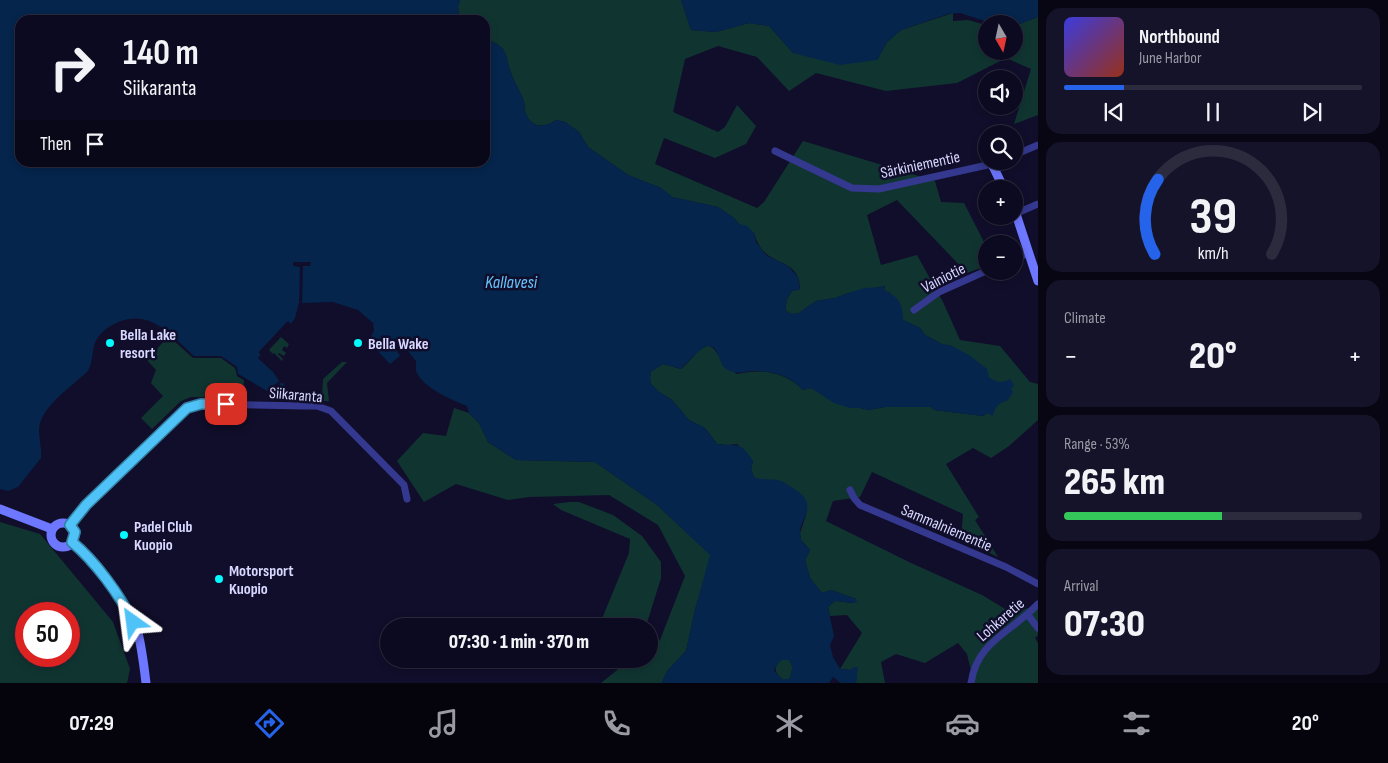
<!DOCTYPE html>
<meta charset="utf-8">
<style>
:root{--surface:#0c0a20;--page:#151329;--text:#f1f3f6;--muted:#9a9aa5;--line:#2c2b3e;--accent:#2563eb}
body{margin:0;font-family:"Sofia Sans Condensed",sans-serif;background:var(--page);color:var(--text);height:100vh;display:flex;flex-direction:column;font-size:19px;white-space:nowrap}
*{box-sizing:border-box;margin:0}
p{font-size:16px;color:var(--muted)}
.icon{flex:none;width:28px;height:28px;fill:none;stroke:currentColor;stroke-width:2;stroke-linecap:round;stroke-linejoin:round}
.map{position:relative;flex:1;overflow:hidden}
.sheet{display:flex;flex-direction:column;gap:8px;padding:8px;background:#070612;width:350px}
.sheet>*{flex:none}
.hud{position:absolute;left:15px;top:15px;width:475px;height:152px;border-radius:15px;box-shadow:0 2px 8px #0003,0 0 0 1px var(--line);background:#0c0a20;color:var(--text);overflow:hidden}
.needle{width:32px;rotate:171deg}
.controls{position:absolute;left:978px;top:15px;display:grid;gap:10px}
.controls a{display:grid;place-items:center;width:45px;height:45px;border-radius:50%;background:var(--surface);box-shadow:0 2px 8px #0003,0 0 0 1px var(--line);font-size:25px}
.speed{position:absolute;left:15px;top:602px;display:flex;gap:10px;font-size:25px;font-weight:700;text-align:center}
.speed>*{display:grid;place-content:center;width:65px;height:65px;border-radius:50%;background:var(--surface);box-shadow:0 2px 8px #0003,0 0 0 1px var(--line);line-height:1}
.speed .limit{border:8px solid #d22;background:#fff;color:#111}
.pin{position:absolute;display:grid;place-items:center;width:42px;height:42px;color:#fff;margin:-21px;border-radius:10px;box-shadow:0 2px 8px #0006}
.me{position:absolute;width:55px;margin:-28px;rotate:329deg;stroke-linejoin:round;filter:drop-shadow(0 0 4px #0008)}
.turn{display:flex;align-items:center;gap:18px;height:105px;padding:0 25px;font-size:22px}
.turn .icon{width:65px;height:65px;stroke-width:2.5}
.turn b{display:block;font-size:35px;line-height:42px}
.then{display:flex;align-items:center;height:48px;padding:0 25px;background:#0003;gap:10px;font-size:19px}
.big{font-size:38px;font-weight:800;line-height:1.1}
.sheet .tile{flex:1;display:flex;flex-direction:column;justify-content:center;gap:8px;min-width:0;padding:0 18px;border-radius:15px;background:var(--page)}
.sheet .dial{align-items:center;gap:0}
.dial svg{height:130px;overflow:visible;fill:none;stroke:var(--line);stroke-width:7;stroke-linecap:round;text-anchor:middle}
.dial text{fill:var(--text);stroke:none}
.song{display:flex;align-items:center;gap:15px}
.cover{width:60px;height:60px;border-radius:8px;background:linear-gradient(135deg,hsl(240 70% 55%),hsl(10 70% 35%))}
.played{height:5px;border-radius:2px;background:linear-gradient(90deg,var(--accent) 20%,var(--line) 20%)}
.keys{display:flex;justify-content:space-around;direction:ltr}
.heat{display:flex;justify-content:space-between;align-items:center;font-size:28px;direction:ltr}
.charge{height:8px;border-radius:4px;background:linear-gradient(90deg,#34c759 53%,var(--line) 0)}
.trip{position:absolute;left:380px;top:618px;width:278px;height:50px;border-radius:25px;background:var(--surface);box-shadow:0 2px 8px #0003,0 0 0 1px var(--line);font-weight:800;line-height:50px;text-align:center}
.tab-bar{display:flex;height:80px;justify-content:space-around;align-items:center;background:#05040d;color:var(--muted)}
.tab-bar .icon{width:35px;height:35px}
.tab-bar .active{color:var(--accent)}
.tab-bar b{font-size:22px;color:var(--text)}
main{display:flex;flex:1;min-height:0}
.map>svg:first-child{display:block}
.green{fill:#103531;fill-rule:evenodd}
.water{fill:#05254c;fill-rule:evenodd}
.pier{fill:#100e2a}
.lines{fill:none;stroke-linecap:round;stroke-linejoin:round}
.street{stroke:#34388e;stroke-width:7}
.secondary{stroke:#6e77ff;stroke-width:9}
.route-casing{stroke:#337fa1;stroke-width:12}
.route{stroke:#4fc3f7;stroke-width:9}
.poi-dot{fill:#03fbff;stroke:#100e2a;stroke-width:2}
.labels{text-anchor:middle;stroke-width:5;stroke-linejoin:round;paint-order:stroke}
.street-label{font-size:16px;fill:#d8d7ff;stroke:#100e2a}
.poi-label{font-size:16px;font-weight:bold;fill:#d8d7ff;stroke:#100e2a;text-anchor:start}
.water-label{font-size:18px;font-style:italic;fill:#65c5ff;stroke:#100e2a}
</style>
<main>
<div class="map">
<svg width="1038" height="683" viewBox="0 0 1038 683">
<rect width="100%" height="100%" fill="#100e2a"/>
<g class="green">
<path d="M460,0H681L691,30L716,32L749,23L769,26L793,53L877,60L887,42L901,30L953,13V21L968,20L986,25V51H1014V26L1038,17V115L1014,124L1031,69L1006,58L957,83L886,91L816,73L789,91L757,57L718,46L685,59L673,112L718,132L725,127L737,105L756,126L746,144L715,158L664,138L655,164L757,208L764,202L803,141L935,181L941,202L964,203L986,246V266L967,273L897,200L867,215L881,265L917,255L943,302L960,340L1000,346L1030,382L1038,384V420L1009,446L991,458L973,448L946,464L979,517L975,520L998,557L961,539L963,514L872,472L860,497L833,501L826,521L909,562L982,595L1010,612L1038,606V635L1035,638L1038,643V683H974L967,654L958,643L925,663L896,654L881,662L885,683H856L857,667L850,670L840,669L862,633L847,615L830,616L828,607L835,601L853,603L856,599L831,590L822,593L810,578L805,560L810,550L801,540L800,533L806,515L807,503L781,481H762L754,477L751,469L753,461L737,444L727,445L717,444L705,428L689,420L672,400L659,392L651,384L650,378L651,371L663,364L681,369C688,363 694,355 701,349C713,340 716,354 722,360C726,366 731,370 737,374C761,368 786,372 803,390L811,388L850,408H860L869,410L885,407H931L934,410L983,416L1001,402L1008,400L1004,382L997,383L989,378L952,346L942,344L925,335L920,328L903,320L890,293L884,290L885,286L849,293L835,298L816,301L799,313L792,314L786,311C785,303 787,298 792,291L800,289C800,286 799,280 798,277C789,257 763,266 754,233L739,224L734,218L718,207L672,197L661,188L628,175L588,147L579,132L565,122L556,120C543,129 530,128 525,111C524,107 525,103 523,99C519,89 513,80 510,70C507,63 508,55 502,48C497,43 491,41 485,39V20H460L458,7Z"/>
<path d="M281,337L289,344L287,348L284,346L282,350L286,353L284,356L279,353L278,354L283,359L282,361L274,353L273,354L269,350Z"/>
<path d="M166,339L173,340L193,358H221L235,368L237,376L244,380L243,398L191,397L181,401L152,429L141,418L163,396L151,383L156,370L147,360Z"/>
<path d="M342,362H347L327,383L329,401H324V398L322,397L323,379Z"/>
<path d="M454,408L469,413L479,423L488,442L516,460L595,462L657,505L711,555L695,610L686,651L667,671L662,683H601L616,671L626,659H649V645L660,640L685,576L658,525L609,495L529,497L508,500L456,484L424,502L397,461L423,433L446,436Z"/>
<path d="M570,502H579L613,515L642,536L661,562V578L646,626H599L629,553L630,539L561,510L553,504Z"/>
<path d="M0,522L40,534L113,622L130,669L127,683H0ZM26,614H69V656H26Z"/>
<path d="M781,660H789C794,666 792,673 789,679H782C774,672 773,667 781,660Z"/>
</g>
<g class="water">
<path d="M0,0H460L458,7L460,20H20V162H485V39C491,41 497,43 502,48C508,55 507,63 510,70C513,80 519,89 523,99C525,103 524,107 525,111C530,128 543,129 556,120L565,122L579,132L588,147L628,175L661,188L672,197L718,207L734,218L739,224L747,226L754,233L756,242L766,255L788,266L798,277L800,289L792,291C787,298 785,303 786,311L792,314L799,313L816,301L835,298L864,288L881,287L885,285L884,290C899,297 903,304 903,320L920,328L925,335L942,344L952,346L969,355L987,369L989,378C997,382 1001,384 1010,379L1014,385L1011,389L1013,392L1008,400C999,403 995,406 993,416L987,413L983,416L934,410L931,407H885L869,410L860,408H850L834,403L811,388L803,390C790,376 774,371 754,371C744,371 735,376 725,368C718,363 720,345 707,346C701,347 686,364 681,369L663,364L651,372L650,378L651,384L659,392L672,400L689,420L705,428L717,444C739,447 739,440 753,461L751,469L754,477C764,481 771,478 781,481C784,482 788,485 791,487C827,507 791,522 802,541C803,544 808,547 810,550L805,560L810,578L822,593L831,590L856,599L857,602L853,603L835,601L828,607L834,636L830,645L833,657L840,669L850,670L854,667H858L856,683H841L833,677L829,683H662L667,671L686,651L695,610L710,555L657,505L595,462L516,460L488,442L479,423L469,413L467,406C452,400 424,388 417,373C415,369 416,365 416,361L408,351L398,344L394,346L400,356L390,364L368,341L374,331L373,323L358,310L333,302L299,303L295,318L291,324L288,321L259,352L261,355L258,358L273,372L279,380L286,386L279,393H270L238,374L237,367L221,356H194C173,337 152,310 121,321C113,324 104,329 99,336C90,347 95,361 87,372C72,386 39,408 39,430C39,440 42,449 41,458L18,487L8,491L0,489ZM781,660H789C794,666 792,673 789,679H782L775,672L774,669Z"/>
<path d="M681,0H1038V17L1014,26V24H994L960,13L948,14L901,30L887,42L877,60L840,65L793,53L769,26L749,23L716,32L691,30Z"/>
</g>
<g class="pier">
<path d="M293,262H311L310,266H303L302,303H299L300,267L293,266Z"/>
<path d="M288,321L291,324L290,326L288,325L262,352L263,356L262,358L275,370L280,378L284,380L269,395L237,376L238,374L267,391L279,381L273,371L258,358L261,355L259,352Z"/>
</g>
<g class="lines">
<g class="street">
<path d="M775,151L852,188L879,189L992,164L999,161"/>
<path d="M1014,155L1038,145"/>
<path d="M1017,213L1038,204"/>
<path d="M1014,259L1029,253"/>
<path d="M914,310L939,292L986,271"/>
<path d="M850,490L854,498L860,505L1006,567L1038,584"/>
<path d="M70,525L86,505L187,408L201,404L304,406H317L331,411L404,485L407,499"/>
<path d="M1028,615L1038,628"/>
<path d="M971,683C977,641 1012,632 1038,604"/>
</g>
<g class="secondary">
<path d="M992,164L1004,189"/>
<path d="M1014,208L1038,281"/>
<path d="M0,509L52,529"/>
<circle cx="63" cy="535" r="12"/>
<path d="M72,542C93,559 130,608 138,633C142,649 144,666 146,683"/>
</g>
</g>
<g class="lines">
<defs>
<path id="route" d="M133,622C120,595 95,561 72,542L75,532L70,525L86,505L187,408L201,404H226"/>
</defs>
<use href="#route" class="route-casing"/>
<use href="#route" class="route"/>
</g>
<g class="poi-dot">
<circle cx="110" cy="343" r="5"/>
<circle cx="358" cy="343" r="5"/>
<circle cx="124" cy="535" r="5"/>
<circle cx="219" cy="579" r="5"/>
</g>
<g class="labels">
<g class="street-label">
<text transform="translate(920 164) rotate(-12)" y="6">Särkiniementie</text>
<text transform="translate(943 277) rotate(-27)" y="6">Vainiotie</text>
<text transform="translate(296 394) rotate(5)" y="6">Siikaranta</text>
<text transform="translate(947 527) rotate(23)" y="6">Sammalniementie</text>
<text transform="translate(1000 619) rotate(-41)" y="6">Lohkaretie</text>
</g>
<g class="poi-label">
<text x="120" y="340">Bella Lake<tspan x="120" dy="18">resort</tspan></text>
<text x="368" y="349">Bella Wake</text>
<text x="134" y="532">Padel Club<tspan x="134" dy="18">Kuopio</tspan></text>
<text x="229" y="576">Motorsport<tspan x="229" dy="18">Kuopio</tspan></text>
</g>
<g class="water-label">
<text x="511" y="288">Kallavesi</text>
</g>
</g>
</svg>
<div class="controls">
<a><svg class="needle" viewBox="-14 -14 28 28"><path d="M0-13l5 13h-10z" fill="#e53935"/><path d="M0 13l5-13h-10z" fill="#9a9aa5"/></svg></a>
<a><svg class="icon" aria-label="sound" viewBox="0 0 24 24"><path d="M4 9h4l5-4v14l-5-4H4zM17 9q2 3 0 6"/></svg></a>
<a><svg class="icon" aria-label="search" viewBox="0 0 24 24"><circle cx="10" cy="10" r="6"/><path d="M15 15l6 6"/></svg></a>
<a>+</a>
<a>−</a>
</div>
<div class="speed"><div class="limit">50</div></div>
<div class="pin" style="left:226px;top:404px;background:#d93025"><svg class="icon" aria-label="arrive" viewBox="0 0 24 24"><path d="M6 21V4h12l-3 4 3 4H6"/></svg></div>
<svg class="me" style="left:133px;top:622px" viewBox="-20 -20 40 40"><path d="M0-17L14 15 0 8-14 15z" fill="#4fc3f7" stroke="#fff" stroke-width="4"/></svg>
<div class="trip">07:30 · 1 min · 370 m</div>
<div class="hud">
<div class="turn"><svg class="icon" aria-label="right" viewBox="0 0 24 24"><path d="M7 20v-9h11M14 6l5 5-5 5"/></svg><div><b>140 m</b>Siikaranta</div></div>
<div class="then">Then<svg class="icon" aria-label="arrive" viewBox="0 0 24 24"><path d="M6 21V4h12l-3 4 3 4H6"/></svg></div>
</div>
</div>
<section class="sheet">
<div class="tile">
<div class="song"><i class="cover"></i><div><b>Northbound</b><p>June Harbor</p></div></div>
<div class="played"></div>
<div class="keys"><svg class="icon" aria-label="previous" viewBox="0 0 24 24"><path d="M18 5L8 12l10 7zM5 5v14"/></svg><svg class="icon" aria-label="pause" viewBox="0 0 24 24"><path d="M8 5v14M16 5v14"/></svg><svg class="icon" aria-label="next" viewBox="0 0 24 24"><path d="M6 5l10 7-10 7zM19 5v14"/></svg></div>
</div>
<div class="tile dial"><svg viewBox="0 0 100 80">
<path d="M14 69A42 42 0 1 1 86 69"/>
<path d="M14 69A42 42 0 0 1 16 23" stroke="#2563eb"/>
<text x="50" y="56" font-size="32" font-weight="700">39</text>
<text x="50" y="72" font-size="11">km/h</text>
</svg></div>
<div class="tile"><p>Climate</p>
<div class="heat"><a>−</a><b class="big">20°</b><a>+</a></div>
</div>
<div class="tile"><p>Range · 53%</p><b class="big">265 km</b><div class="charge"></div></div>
<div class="tile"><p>Arrival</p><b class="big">07:30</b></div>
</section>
</main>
<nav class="tab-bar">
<b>07:29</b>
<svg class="icon active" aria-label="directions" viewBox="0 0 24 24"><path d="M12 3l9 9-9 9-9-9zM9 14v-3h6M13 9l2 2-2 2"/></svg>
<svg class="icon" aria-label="music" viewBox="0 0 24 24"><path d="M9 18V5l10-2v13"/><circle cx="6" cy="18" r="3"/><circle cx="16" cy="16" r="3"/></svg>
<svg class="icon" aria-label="phone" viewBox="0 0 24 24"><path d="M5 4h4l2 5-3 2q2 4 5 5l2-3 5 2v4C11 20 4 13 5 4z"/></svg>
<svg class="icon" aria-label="climate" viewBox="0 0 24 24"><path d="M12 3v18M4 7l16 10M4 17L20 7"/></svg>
<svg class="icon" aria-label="car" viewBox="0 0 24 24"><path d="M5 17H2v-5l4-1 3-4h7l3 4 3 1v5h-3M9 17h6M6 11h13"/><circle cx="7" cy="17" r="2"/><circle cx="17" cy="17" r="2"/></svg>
<svg class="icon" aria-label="filters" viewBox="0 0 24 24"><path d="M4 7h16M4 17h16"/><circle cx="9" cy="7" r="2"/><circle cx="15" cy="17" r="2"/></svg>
<b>20°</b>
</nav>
